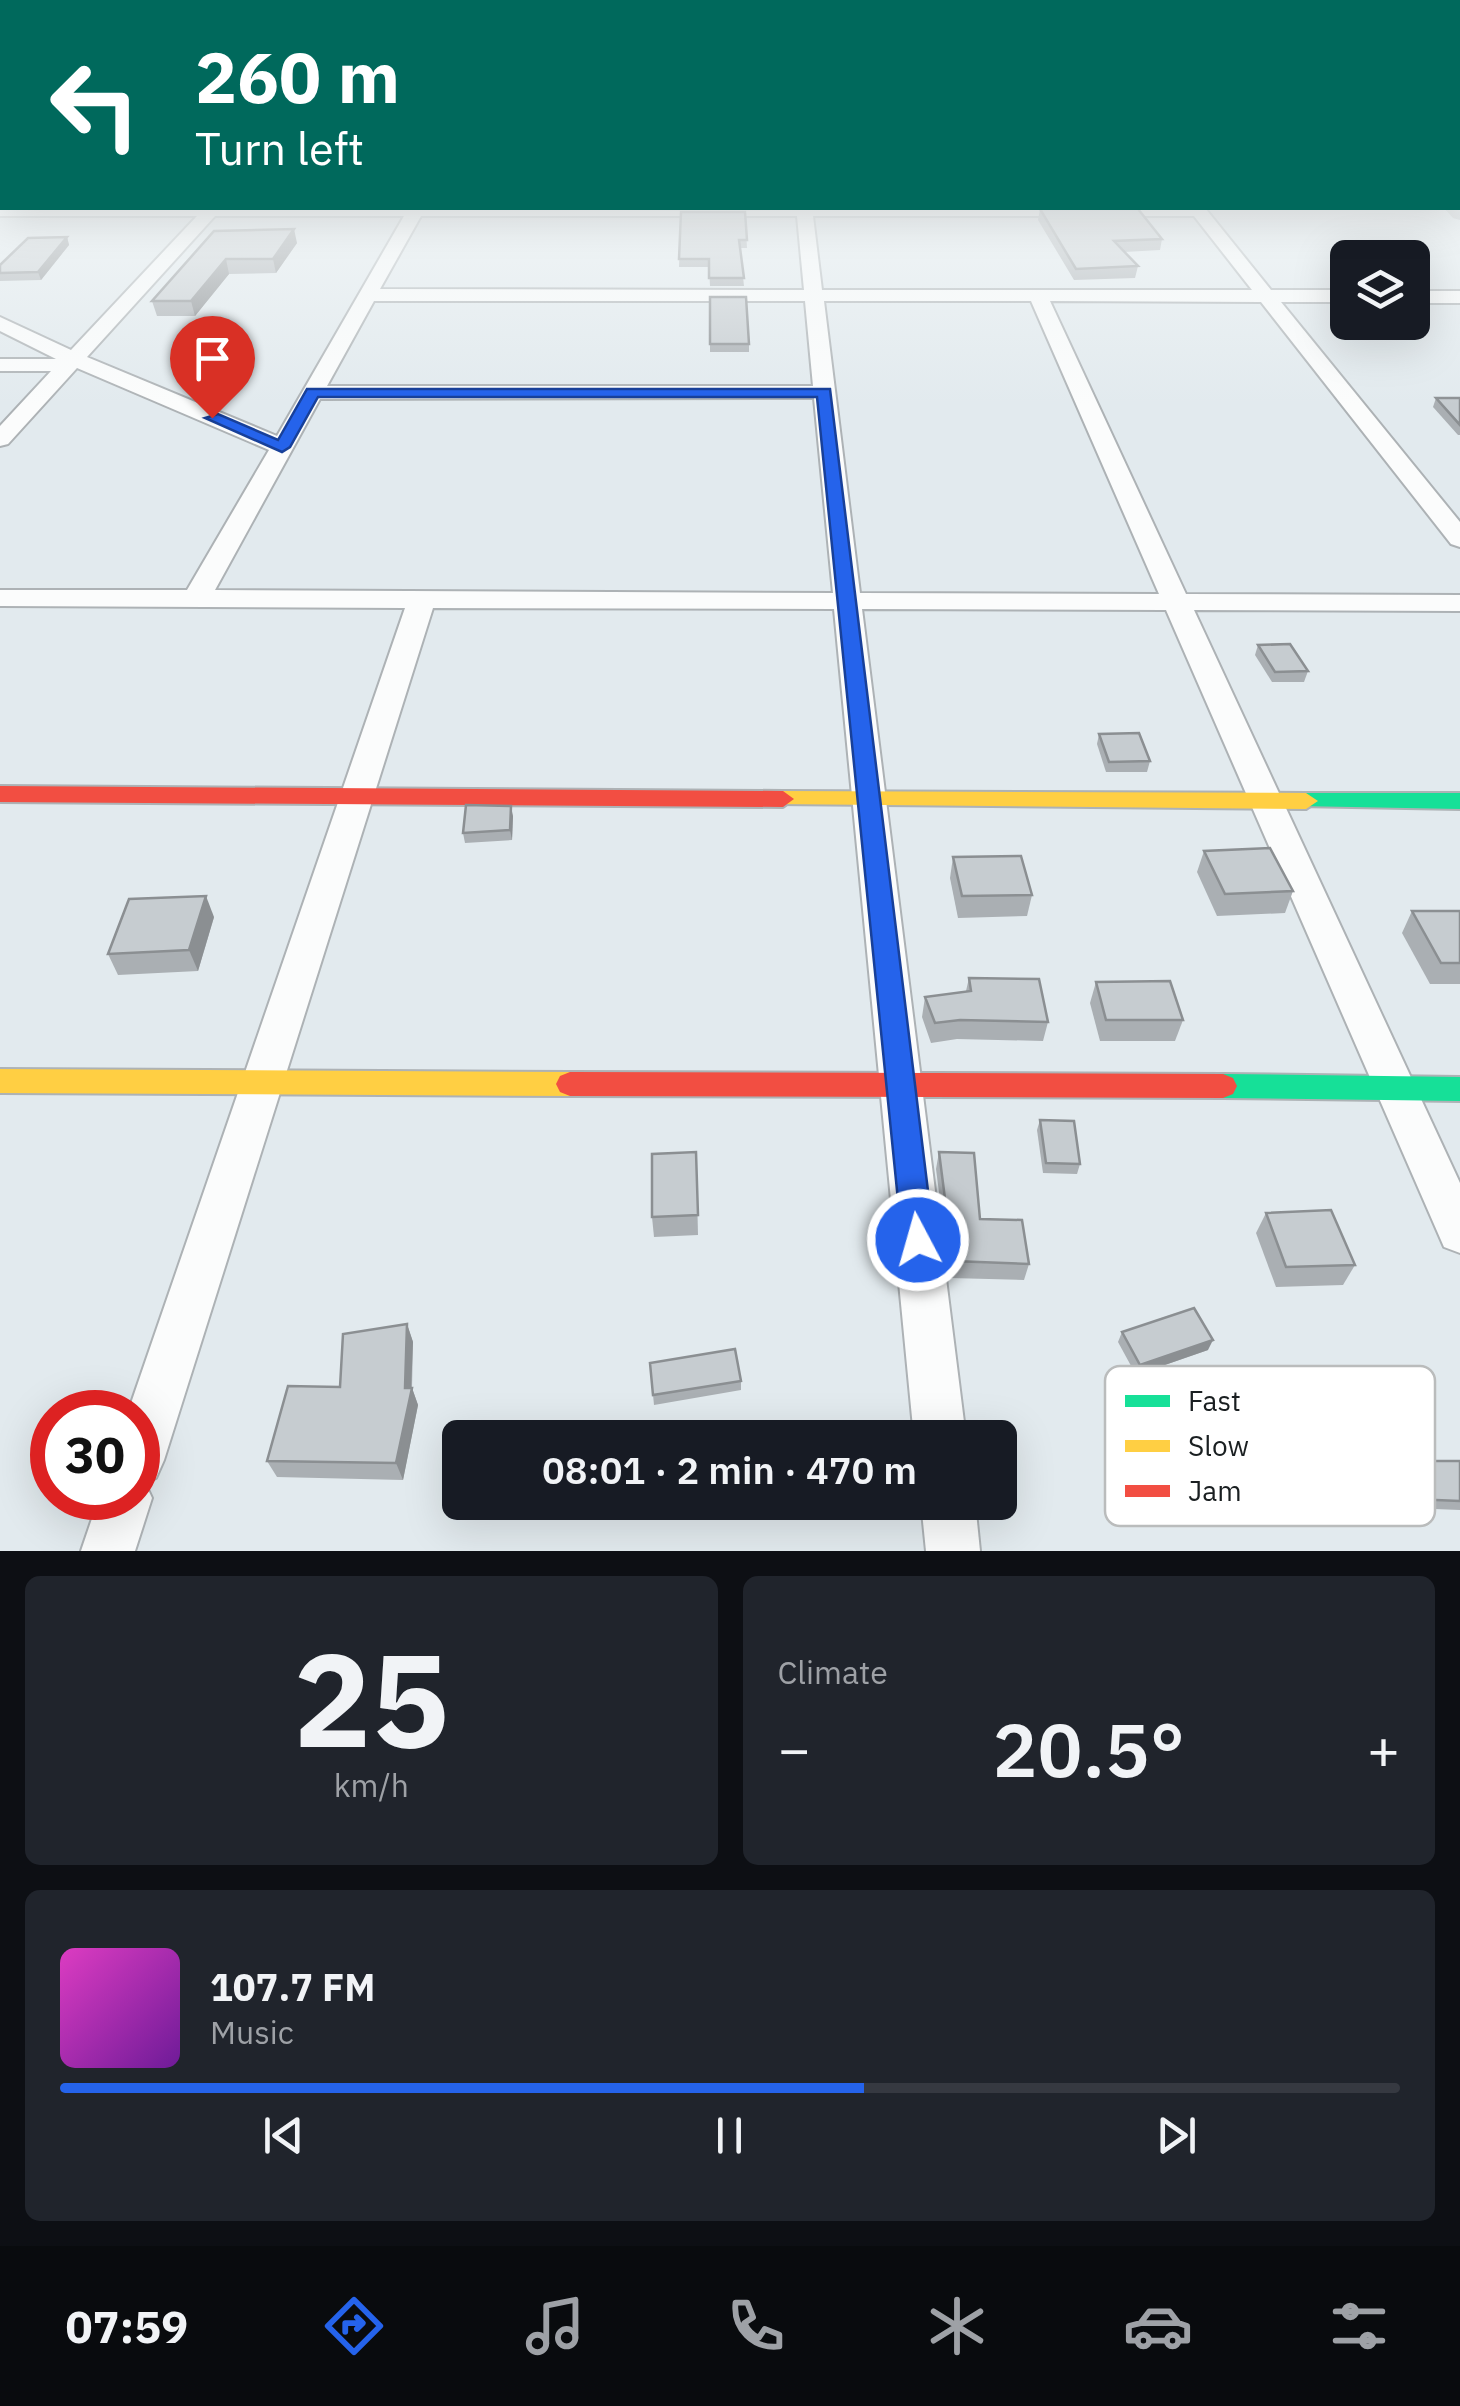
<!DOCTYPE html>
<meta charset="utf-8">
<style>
:root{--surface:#171b24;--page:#20242c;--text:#f1f3f6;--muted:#9ea1a6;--line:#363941;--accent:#2563eb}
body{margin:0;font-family:"IBM Plex Sans",sans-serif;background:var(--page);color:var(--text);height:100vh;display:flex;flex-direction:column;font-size:38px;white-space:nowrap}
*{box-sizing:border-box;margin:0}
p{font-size:32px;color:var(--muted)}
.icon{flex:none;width:55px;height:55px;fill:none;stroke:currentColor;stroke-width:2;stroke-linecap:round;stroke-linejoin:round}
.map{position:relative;height:1551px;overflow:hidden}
.sheet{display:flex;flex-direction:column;gap:25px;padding:25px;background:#0d0f14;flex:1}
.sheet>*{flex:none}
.guide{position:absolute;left:0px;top:0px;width:1460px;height:210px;box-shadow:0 10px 40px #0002;background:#00695c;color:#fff;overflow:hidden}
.controls{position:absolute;left:1330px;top:240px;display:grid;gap:20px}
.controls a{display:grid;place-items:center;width:100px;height:100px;border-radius:15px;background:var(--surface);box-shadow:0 10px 40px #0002;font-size:50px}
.speed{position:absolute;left:30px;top:1390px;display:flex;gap:20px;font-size:50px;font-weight:700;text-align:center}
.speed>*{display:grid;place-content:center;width:130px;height:130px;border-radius:50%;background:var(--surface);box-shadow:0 10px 40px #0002;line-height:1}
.speed .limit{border:15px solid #d22;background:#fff;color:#111}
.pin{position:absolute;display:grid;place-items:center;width:85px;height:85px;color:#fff;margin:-102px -42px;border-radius:50% 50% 50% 0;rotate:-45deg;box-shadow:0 0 10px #0007}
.pin .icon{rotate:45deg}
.me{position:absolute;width:110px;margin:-55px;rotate:354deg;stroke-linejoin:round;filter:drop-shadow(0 0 8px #0008)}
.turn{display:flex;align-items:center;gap:35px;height:210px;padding:0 30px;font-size:45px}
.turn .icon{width:130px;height:130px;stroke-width:2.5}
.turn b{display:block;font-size:70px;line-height:85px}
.big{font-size:75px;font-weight:600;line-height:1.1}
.sheet .card{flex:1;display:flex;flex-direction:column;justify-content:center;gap:15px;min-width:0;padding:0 35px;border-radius:15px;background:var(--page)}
.sheet .dial{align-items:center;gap:0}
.dial b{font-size:130px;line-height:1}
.song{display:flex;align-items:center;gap:30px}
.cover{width:120px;height:120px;border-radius:15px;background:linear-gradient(135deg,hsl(310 70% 55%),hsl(280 70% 35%))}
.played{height:10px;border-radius:5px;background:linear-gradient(90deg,var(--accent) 60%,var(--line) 60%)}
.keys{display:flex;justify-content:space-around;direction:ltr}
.heat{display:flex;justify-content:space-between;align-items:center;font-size:55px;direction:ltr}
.sheet .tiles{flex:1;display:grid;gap:25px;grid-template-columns:1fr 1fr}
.card:last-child{grid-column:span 2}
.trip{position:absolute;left:442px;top:1420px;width:575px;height:100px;border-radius:15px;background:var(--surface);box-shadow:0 10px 40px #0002;font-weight:600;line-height:100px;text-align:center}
.dock{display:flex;height:160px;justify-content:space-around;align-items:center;background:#090b0e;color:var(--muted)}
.dock .icon{width:70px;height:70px}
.dock .on{color:var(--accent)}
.dock b{font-size:45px;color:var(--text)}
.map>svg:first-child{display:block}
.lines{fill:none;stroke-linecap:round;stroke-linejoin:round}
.street-casing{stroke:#adb2b5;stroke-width:4}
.fast-casing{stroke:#adb2b5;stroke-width:4}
.slow-casing{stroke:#adb2b5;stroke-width:4}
.jam-casing{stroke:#adb2b5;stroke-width:4}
.street{fill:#fbfcfc;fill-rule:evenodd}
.fast{fill:#16e098;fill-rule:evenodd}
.slow{fill:#ffcf43;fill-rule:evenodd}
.jam{fill:#f24e42;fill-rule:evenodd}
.wall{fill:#aaafb3}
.shaded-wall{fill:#8b8f92}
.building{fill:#c6ccd0;stroke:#8b8f92;stroke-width:2.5}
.route{fill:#2563eb;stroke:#184099;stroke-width:2.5}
.key{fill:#fff;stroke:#babcbc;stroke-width:2.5}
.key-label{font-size:28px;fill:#1a1f21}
</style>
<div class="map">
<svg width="1460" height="1551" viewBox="0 0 1460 1551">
<rect width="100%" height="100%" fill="#e2eaee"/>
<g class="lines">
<defs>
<g id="street">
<path d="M0,206L1205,208L1271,290H1348V302H1281L1460,522V547L1451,544L1261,302L1050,301L1186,594L1460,595V611L1194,610L1460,1183V1253L1444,1247L1166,610L862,609L966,1438H914L834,609L433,608L164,1460L156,1478L145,1483L152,1498L135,1551H81L99,1498H138V1412H128L405,608L0,606V590H187L269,450L77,368L8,444L0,446V426L51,371H0V359H56L0,331V317L71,350L197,216H0ZM215,216H404L277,436L87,357ZM421,216H797L804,290L380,289ZM813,216H1194L1252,290H822ZM374,301H805L813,386H327ZM824,301H1031L1159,594L860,593ZM814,398L833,593L215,590L320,399Z"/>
<rect x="1412" y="291" width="48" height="12"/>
<path d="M921,1502H975L980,1551H926Z"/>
</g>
<g id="fast">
<path d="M1306,793H1460V809L1298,806L1294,801L1298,796Z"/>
<path d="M1223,1074L1460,1077V1101L1223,1098L1213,1094L1209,1086L1213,1078Z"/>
</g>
<g id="slow">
<path d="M783,791L1306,793L1318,801L1306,809L775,804L772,799L775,794Z"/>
<path d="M0,1069L570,1072L580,1076L584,1084L580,1092L570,1096L0,1093Z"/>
</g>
<g id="jam">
<path d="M0,786L783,791L794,799L783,807L0,802Z"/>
<path d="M570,1072L1223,1074L1233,1078L1237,1086L1233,1094L1223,1098L570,1096L560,1092L556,1084L560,1076Z"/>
</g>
</defs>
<use href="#street" class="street-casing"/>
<use href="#fast" class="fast-casing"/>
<use href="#slow" class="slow-casing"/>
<use href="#jam" class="jam-casing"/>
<use href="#street" class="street"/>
<use href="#fast" class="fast"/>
<use href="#slow" class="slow"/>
<use href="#jam" class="jam"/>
</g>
<g class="wall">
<path d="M1458,188H1460V220L1453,218L1444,208H1458Z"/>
<path d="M1040,209L1162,239L1160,250L1124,252L1138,266L1135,278L1074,280L1038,220Z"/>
<path d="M681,212H745L747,248H740L744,286H710L709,267H679Z"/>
<path d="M214,231L297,243L276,273L229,274L195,316H157L152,301Z"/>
<path d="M67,237L69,245L41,280L0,281V265Z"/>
<path d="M710,297L749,344V352H710Z"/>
<path d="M1436,398H1460V435H1458L1433,407Z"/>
<path d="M1258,645L1308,671L1304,682H1272L1255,655Z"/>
<path d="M1099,734L1150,761L1147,772H1106L1097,744Z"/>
<path d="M513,816L512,840L465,843L463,833Z"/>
<path d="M1204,851L1293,891L1285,913L1217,916L1197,872Z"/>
<path d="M953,857L1032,895L1027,916L958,918L950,878Z"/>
<path d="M1412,911H1460V984H1430L1402,933Z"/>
<path d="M214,917L198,971L118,975L108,954Z"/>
<path d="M969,978L1048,1022L1043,1041L957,1039L931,1043L922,1017L925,997L966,991Z"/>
<path d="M1096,982L1183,1020L1175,1041H1100L1090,1003Z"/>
<path d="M1040,1120L1080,1164L1077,1174L1043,1173L1037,1130Z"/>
<path d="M696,1152L698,1235L654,1237L652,1217Z"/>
<path d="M939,1152L980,1219L1029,1264L1024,1280L950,1278L936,1169Z"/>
<path d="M1266,1213L1355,1265L1343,1285L1276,1287L1256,1233Z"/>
<path d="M407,1324L413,1342L412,1388L418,1405L403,1480L277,1477L267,1461L340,1387Z"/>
<path d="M1122,1332L1208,1350L1136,1375L1118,1342Z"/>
<path d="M650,1363L741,1381V1390L654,1405Z"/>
<path d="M1324,1446L1383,1461H1460V1510L1333,1505L1318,1455Z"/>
</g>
<g class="shaded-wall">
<path d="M294,229L297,243L276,273L273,259Z"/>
<path d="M67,237L69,245L41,280L38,272Z"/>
<path d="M226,259L229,274L195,316L191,301Z"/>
<path d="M511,806L513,816L512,840L510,830Z"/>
<path d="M206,896L214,917L198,971L189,950Z"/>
<path d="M407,1324L413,1342L411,1391L412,1388L418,1405L403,1480L396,1463L405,1388Z"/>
<path d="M1213,1340L1208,1350L1136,1375L1140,1365Z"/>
</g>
<g class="building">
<path d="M1040,209H1138L1162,239L1114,241L1138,266L1076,269Z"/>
<path d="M681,212H745L747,240H739L744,278H709V259H679Z"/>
<path d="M294,229L273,259H226L191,301H152L214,231Z"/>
<path d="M67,237L38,272L0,273V265L28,238Z"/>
<path d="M710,297H746L749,344H710Z"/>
<path d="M1436,398H1460V425Z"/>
<path d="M1290,644L1308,671L1275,672L1258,645Z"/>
<path d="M1139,733L1150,761L1109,762L1099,734Z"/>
<path d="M466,805L511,806L510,830L463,833Z"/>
<path d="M1270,848L1293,891L1225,894L1204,851Z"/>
<path d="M1021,856L1032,895L962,896L953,857Z"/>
<path d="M206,896L189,950L108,954L129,899Z"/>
<path d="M1412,911H1460V963H1441Z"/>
<path d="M969,978L1039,979L1048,1022L960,1020L935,1023L925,997L971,991Z"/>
<path d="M1170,981L1183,1020H1106L1096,982Z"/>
<path d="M1040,1120L1074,1121L1080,1164L1046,1163Z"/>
<path d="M696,1152L698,1215L652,1217V1154Z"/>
<path d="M939,1152L974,1153L980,1219L1022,1220L1029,1264L953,1261Z"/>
<path d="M1331,1210L1355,1265L1286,1267L1266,1213Z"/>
<path d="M1194,1308L1213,1340L1140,1365L1122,1332Z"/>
<path d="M407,1324L405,1388H412L396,1463L267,1461L288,1386L340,1387L343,1334Z"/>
<path d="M735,1349L741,1381L653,1395L650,1363Z"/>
<path d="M1324,1446L1378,1447L1383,1461H1460V1501L1339,1496Z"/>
</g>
<linearGradient id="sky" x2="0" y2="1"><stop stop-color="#83b1d7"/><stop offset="0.46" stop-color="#f2f6f7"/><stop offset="1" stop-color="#f2f6f7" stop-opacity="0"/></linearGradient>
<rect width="1460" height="405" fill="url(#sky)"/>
<path class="route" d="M307,389H830L934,1240L930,1251L918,1255L907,1251L902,1240L817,397H318L290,447L282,452L205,418L218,414L278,440Z"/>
<rect x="1105" y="1366" width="330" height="160" rx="15" class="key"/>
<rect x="1125" y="1395" width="45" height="12" fill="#16e098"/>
<rect x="1125" y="1440" width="45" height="12" fill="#ffcf43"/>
<rect x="1125" y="1485" width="45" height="12" fill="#f24e42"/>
<g class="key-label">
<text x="1188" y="1411">Fast</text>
<text x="1188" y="1456">Slow</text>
<text x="1188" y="1501">Jam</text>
</g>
</svg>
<div class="controls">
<a><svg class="icon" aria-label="layers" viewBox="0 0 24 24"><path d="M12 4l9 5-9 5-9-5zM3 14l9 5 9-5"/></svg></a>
</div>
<div class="speed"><div class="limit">30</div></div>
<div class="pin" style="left:212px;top:418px;background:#d93025"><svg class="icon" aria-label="arrive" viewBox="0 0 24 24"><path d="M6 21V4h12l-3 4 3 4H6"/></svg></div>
<svg class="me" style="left:918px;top:1240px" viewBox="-20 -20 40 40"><circle r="17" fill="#2563eb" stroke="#fff" stroke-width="3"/><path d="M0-11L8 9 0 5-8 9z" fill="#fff"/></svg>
<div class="trip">08:01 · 2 min · 470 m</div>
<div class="guide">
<div class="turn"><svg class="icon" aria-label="left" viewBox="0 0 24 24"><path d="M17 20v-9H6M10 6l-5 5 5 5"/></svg><div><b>260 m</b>Turn left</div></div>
</div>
</div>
<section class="sheet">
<div class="tiles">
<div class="card dial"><b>25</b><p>km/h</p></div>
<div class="card"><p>Climate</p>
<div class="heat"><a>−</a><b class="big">20.5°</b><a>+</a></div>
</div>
<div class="card">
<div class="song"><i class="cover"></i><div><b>107.7 FM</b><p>Music</p></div></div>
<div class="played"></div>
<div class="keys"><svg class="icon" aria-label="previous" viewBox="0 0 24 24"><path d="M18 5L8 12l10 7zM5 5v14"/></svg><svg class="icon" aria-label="pause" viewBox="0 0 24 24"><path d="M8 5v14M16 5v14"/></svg><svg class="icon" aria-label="next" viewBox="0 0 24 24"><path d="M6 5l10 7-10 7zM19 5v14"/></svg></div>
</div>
</div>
</section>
<nav class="dock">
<b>07:59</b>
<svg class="icon on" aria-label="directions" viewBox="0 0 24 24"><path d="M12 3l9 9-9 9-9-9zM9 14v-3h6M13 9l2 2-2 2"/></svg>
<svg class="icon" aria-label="music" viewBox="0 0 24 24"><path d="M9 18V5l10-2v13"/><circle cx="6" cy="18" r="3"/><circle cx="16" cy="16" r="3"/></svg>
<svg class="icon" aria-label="phone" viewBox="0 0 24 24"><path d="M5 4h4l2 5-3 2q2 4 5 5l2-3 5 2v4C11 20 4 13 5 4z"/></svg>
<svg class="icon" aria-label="climate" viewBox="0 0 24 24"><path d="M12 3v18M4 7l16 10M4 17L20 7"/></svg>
<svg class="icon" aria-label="car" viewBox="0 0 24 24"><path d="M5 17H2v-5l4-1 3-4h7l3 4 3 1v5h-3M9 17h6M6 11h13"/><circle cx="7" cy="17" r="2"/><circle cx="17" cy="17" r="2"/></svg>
<svg class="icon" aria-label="filters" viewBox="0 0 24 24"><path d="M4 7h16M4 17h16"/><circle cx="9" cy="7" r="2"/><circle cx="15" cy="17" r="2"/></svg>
</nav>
